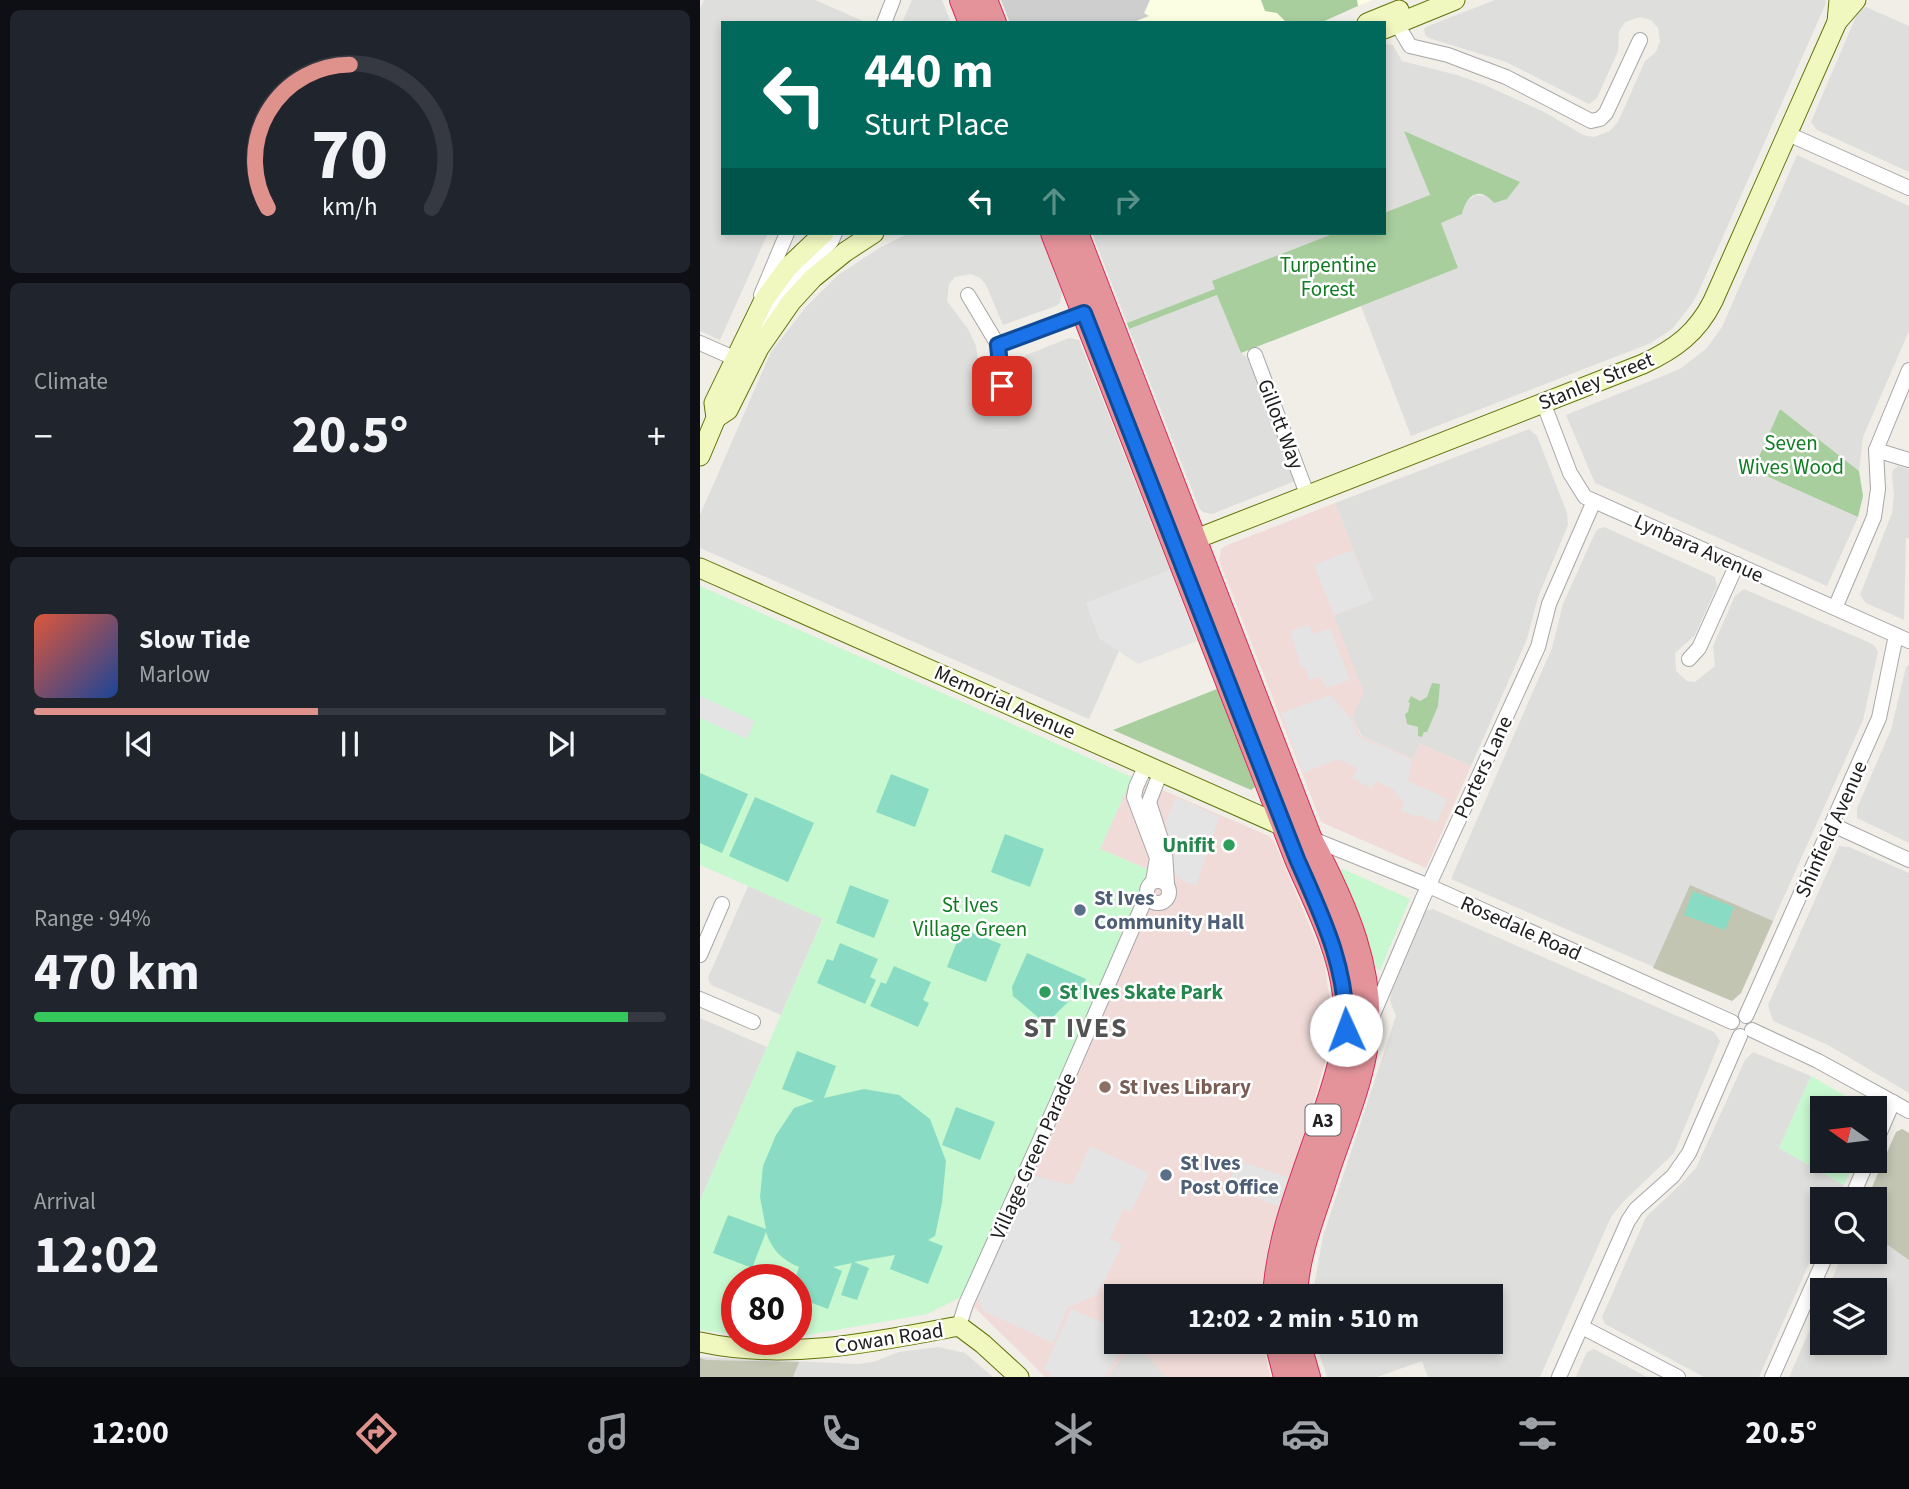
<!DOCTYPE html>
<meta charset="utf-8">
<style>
:root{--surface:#171b24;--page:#20242c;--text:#f1f3f6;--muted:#9ea1a6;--line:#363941;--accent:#df918b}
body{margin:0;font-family:"Source Sans 3",sans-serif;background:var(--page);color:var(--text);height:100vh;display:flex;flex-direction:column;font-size:26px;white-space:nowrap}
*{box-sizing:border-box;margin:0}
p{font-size:23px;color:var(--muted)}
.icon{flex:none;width:38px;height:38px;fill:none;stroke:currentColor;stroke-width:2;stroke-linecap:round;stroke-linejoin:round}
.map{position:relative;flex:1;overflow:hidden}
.side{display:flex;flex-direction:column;gap:10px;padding:10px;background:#0d0f14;width:700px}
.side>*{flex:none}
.top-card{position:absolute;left:21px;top:21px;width:665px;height:214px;border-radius:0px;box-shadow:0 4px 10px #0003;background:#00695c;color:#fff;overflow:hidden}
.needle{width:46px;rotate:284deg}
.tools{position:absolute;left:1110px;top:1096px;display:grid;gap:14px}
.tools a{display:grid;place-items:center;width:77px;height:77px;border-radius:0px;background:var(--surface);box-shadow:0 4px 10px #0003;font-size:35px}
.speed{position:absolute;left:21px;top:1264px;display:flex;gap:14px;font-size:35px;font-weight:700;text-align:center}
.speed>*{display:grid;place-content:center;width:91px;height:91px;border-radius:50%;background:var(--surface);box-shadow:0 4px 10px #0003;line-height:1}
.speed .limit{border:10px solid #d22;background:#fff;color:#111}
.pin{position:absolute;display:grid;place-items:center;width:60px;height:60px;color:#fff;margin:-30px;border-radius:14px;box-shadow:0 4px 10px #0006}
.me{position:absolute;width:77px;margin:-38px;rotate:358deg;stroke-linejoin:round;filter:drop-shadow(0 0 5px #0008)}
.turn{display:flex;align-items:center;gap:24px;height:147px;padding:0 28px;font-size:32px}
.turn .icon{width:91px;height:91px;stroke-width:2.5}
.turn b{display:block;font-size:49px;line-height:60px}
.lanes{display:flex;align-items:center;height:66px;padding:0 28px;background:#0003;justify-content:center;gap:35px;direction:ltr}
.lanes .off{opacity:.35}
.big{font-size:52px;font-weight:700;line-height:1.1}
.side .tile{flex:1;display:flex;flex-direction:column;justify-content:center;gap:10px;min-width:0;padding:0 24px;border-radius:10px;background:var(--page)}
.side .dial{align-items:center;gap:0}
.dial svg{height:182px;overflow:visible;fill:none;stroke:var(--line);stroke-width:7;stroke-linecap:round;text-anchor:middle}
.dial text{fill:var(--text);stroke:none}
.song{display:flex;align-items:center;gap:21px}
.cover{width:84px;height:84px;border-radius:10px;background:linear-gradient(135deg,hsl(10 70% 55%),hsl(220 70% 35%))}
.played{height:7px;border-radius:4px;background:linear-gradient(90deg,var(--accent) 45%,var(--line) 45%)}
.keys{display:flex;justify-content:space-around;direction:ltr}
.heat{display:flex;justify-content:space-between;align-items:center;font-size:38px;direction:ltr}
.charge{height:10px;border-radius:5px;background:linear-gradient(90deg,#34c759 94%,var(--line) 0)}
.trip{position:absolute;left:404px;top:1284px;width:399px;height:70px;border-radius:0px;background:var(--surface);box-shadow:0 4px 10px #0003;font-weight:700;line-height:70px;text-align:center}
.dock{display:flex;height:112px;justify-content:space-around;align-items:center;background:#090b0e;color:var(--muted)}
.dock .icon{width:49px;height:49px}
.dock .current{color:var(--accent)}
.dock b{font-size:32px;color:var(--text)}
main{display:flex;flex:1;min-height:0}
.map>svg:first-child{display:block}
.residential{fill:#dededd}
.commercial{fill:#f0dbd8}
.education{fill:#fcfee3}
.religious{fill:#cecece}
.construction{fill:#c3c5b3}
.forest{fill:#a8ce9e}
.park{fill:#c7f8cf}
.pitch{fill:#89dcc3}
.parking{fill:#e4e4e4}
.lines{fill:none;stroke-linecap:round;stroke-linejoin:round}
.street-casing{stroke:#a7a7a7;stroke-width:16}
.secondary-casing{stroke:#607509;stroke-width:21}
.highway-casing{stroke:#d52e59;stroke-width:26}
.street{stroke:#fff;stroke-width:14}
.secondary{stroke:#f0f7bf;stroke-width:19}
.highway{stroke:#e4939b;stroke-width:24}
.route-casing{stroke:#114b97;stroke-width:18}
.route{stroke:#1a73e8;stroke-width:12}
.leisure-dot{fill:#2e9e5b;stroke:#fff;stroke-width:2.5}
.service-dot{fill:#5c6f8a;stroke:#fff;stroke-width:2.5}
.education-dot{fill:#8d6e63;stroke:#fff;stroke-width:2.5}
.labels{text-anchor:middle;stroke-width:5;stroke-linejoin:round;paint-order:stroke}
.shield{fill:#fff;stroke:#636363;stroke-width:2}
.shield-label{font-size:19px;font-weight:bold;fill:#202020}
.park-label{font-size:21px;fill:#107d23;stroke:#fff}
.street-label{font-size:21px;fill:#202020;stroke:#fff}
.leisure-label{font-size:21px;font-weight:bold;fill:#27864d;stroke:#fff;text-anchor:end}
.service-label{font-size:21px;font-weight:bold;fill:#4e5e75;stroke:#fff;text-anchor:start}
.education-label{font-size:21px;font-weight:bold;fill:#785e54;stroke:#fff;text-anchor:start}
.district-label{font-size:28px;font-weight:bold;letter-spacing:2px;fill:#535353;stroke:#fff}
</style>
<main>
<section class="side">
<div class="tile dial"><svg viewBox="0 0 100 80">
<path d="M14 69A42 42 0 1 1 86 69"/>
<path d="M14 69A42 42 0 0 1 50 6" stroke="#df918b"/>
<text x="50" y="56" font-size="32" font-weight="700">70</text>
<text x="50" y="72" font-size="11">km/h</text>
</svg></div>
<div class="tile"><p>Climate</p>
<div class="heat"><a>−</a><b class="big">20.5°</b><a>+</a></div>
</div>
<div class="tile">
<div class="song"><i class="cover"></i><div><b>Slow Tide</b><p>Marlow</p></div></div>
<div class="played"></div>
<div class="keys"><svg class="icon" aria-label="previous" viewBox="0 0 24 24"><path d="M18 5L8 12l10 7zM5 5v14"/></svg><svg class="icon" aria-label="pause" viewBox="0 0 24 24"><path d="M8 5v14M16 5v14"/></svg><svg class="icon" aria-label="next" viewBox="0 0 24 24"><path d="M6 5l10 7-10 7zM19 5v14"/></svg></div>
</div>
<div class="tile"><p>Range · 94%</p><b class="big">470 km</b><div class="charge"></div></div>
<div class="tile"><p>Arrival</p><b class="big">12:02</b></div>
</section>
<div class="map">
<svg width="1209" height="1377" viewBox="0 0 1209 1377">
<rect width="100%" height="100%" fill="#f0eee7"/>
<g class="residential">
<path d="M4,0H115L163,21L162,23H23V233H68L20,340L0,331V9Z"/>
<path d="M212,0H242L251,23H202Z"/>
<path d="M795,0H1125L1126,3L998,293L991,305L973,328L951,343L711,436L661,306L758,268L741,223L762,214L765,202L776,195L807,199L705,132L730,196L684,213V44L693,45L702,61L757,75L785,85L846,113L883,135L894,137L910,131L918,122L945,61L956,52L960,41L958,28L951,20L940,17L925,22L919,31L918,51L897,98L889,104L806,62L729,38L725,35L724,29L728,26Z"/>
<path d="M1166,7L1209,26V172L1117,130L1111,122L1157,14L1160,9Z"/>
<path d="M1097,155L1209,206V331L1163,437L1159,471L1080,409L1053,470L1158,517L1127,586L895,483L866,415L980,369L1007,348L1022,327Z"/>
<path d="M209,233H339L362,292L360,303L356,306L303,325L286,285L280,278L271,274L255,277L249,284L247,301L268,329L276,346L284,396L294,405L310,406L322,396L323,381L317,360L319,358L369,338L379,340L470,570L387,603L399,638L419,651L389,719L0,548V515L71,352L106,307L138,275L181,247Z"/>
<path d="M392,233H635L513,281L516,289L427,323Z"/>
<path d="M518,295L541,353L548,358L595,481L512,514L503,512L499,508L429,329Z"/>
<path d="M829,429L837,436L867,513L868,525L838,597L827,639L771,766L720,744L713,759L662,736L652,718L634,615L673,600L635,503Z"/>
<path d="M1198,466L1209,469V539L1206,538L1204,620L1166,603L1160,595L1192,513L1194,494L1192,476L1193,470Z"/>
<path d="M904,527L1015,577L1017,586L995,635L975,653L976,671L987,681L995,682L1015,666L1013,646L1035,596L1044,589L1168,642L1175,646L1178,652L1163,720L1041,993L1032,1001L751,879L852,648L863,604L894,535L898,529Z"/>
<path d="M1209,665V843L1157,818V808L1191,730L1206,667Z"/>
<path d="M1139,846L1149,847L1209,873V1093L1128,1045L1073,1021L1068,1005Z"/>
<path d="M48,886L123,918L81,1015L11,985L8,978Z"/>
<path d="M733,909L1014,1032L1020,1041L974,1153L923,1202L911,1217L840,1377H728L722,1361L677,1377H627L618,1350L617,1342H791V1297H612L623,1236L696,1016L690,1001L691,993L726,911Z"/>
<path d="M0,1018L67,1047L0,1201Z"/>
<path d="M1053,1052L1111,1076L1079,1148L1144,1185L1137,1199H1122V1234L1059,1377H1004L905,1324L902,1317L946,1217L983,1182L996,1168L1045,1060Z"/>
<path d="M1202,1129L1209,1133V1377H1089L1122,1302V1342H1174V1290H1127L1144,1251H1174V1199H1167L1196,1132Z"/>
<path d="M434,1342H436L466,1377H407Z"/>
<path d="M238,1347L265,1353L293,1377H0V1357L157,1364L173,1362L199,1352Z"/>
<path d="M894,1349L947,1377H876L887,1352Z"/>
</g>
<g class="commercial">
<path d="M635,503L673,600L634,616L664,692L652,718L661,736L713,759L720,744L771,766L726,868L621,822L519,560L521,549L525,546Z"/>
<path d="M432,777L569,836L574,841L624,960L632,1018L630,1044L610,1115L568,1247L560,1297H416V1342H434L407,1377H345L263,1296L452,871L400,849Z"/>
<path d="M436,1342H563L570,1377H466Z"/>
</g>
<path class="education" d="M450,0H673L613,23H431L448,16L444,14Z"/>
<path class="religious" d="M301,0H450L444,13L449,16L431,23H310Z"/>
<g class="construction">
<path d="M990,885L1073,921L1041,993L1032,1001L953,968Z"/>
<path d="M1202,1129L1209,1133V1260L1174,1235V1199H1167L1196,1132Z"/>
<path d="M0,1358L6,1360L99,1362L93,1377H0Z"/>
</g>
<g class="forest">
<path d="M561,0H657L658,6L620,23H587L577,13L565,11Z"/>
<path d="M704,131L820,182L807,199L794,203C779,185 766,196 762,214L741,223L758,268L541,353L517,295L429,329L427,323L515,289L512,281L635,233H684V213L730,195Z"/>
<path d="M1080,409L1159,471L1163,496L1158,517L1053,470Z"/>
<path d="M732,683L740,684L738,706L727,732H724L722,737L718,736V727L707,724L705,714L708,712L710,703L708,702L711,696L720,701L727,697Z"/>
<path d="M517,689L555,787L551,790L413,730Z"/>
</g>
<g class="park">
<path d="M0,586L432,777L400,849L452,871L263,1296L227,1314L96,1337V1279H37V1335L0,1330V1201L123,919L0,865Z"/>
<path d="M643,869L710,899L680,970L677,969L663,923L640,872Z"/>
<path d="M1111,1076L1166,1108H1122V1160H1155L1144,1185L1079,1148Z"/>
</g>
<g class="pitch">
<path d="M0,773L48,794L22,853L0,843Z"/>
<path d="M191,774L229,789L215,827L176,812Z"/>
<path d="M55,797L114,823L88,882L29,856Z"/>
<path d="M305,834L344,849L330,887L291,872Z"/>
<path d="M150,885L189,900L174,938L136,923Z"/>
<path d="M993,891L1034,907L1025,930L984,915Z"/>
<path d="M262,929L301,944L286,982L247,967Z"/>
<path d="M140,943L178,959L170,977L176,980L165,1004L117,983L127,959L133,961Z"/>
<path d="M327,953L386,979L382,988L346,1024L313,996L312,987Z"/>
<path d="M194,966L231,982L223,1000L229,1003L218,1027L170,1006L181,982L186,984Z"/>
<path d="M97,1051L136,1066L124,1098L164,1089L199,1095L230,1119L246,1161L242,1203L235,1236L228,1240L243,1246L228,1284L190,1269L195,1255L154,1262L169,1268L157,1300L141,1295L152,1263L133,1267L142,1271L128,1309L96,1297L95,1279L99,1267C82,1260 72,1250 66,1232L52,1268L13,1253L28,1215L66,1229L60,1197L63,1166L76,1135L94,1108L114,1101L82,1089Z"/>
<path d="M256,1107L295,1122L280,1160L242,1145Z"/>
</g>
<g class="parking">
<path d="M652,550L673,600L634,615L614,565Z"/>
<path d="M470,570L497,641L438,664L399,638L386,603Z"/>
<path d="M609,625L613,634L630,628L650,680L627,688L619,677L610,680L606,669L601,666L590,631Z"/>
<path d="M630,695L649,716L659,737L712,760L708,781L747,799L737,823L720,815L718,817L701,811L704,804L693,789L676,781L672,788L653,779L657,768L638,759L603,773L581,713Z"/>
<path d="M0,696L55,721L47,739L0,718Z"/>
<path d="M476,797L519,817L496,886L481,880L472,870L466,820Z"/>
<path d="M390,1146L449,1173L431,1212L423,1209L410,1239L422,1245L397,1295L368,1307L353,1343L283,1311L278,1298L331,1175L372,1185Z"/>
<path d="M536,1160L588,1177L579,1206L532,1190L531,1180Z"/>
<path d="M371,1309L404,1323L410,1310L416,1313V1342H428L404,1377H349L351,1372L344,1369Z"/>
</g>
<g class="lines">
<defs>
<g id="street">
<path d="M184,23L193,0"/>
<path d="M697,24L710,46L748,55L806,77L891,121L900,119L906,113L940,40"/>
<path d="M1086,133L1209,188"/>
<path d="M61,295L87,233"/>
<path d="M268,295L298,345"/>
<path d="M0,343L34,358L38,349"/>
<path d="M56,344C68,303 102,272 131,242L135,233"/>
<path d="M555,355L607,494"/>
<path d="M302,386L298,345L384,313"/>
<path d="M843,402L870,473L885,497L1209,641"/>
<path d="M1176,450L1209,460"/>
<path d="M1135,608L1174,517L1178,489L1176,450L1209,370"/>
<path d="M989,659L999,648L1037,564"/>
<path d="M446,765L436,787L434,797L457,858L453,881"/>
<path d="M461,771L449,802L465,852L467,884"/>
<path d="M1133,825L1209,860"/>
<path d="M610,838L729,886L1032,1022"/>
<circle cx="458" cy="892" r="11"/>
<path d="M0,955L22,904"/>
<path d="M0,999L53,1022"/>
<path d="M1046,1016L1179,718L1196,635"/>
<path d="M672,1017L722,900L838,647L849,604L894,501"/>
<path d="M1052,1030L1118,1061L1209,1111"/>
<path d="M1174,1146L1193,1102"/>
<path d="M1151,1199L1168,1160"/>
<path d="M259,1326L266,1304L354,1109L447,895"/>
<path d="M882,1327L978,1377"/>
<path d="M859,1377L928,1221L936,1209L973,1176L989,1153L1040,1036"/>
<path d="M1072,1377L1128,1251"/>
</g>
<g id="secondary">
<path d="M1137,22L1156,0"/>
<path d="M667,23L699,10"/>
<path d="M684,29L755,0"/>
<path d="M16,418L28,410L59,348L91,302L113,278L145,252L174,233"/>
<path d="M0,456L16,418L14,403L64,300L88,267L124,233"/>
<path d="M483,544L943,364C975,349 997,333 1013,301L1137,22L1139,0"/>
<path d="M0,568L592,830"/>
<path d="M0,1342C85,1361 175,1342 259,1326L283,1344L319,1377"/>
</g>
<g id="highway">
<path d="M262,0L271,23"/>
<path d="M285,0L294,23"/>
<path d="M353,233L597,859C616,903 640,948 645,995C650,1038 638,1076 624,1116C605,1174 578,1235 575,1297"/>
<path d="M376,233L609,837C644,903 677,974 665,1050C658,1092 638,1137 625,1178C613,1216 596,1256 595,1297"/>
<path d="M577,1342L586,1377"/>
<path d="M598,1342L608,1377"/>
</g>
</defs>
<use href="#street" class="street-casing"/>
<use href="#secondary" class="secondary-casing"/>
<use href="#highway" class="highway-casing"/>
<use href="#street" class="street"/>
<use href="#secondary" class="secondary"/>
<use href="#highway" class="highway"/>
</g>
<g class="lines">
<defs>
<path id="route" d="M302,386L298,345L384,313L597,859C622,916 647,966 646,1030"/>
</defs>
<use href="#route" class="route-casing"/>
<use href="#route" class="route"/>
</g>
<g class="leisure-dot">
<circle cx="529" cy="845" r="7"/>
<circle cx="345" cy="992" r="7"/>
</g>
<g class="service-dot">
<circle cx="380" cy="910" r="7"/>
<circle cx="466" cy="1175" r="7"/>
</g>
<circle class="education-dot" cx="405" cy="1087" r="7"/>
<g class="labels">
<rect class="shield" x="605.5" y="1104.5" width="35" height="31" rx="5"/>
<g class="shield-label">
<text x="623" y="1127">A3</text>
</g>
<g class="park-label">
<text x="628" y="272">Turpentine<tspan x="628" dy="24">Forest</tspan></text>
<text x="1091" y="450">Seven<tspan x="1091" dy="24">Wives Wood</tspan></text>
<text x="270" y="912">St Ives<tspan x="270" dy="24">Village Green</tspan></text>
</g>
<g class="street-label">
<text transform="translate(896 381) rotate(-22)" y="7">Stanley Street</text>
<text transform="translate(581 424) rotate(69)" y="7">Gillott Way</text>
<text transform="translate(999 548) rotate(24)" y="7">Lynbara Avenue</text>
<text transform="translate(305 702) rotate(24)" y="7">Memorial Avenue</text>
<text transform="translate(783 767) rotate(-65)" y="7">Porters Lane</text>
<text transform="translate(1131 829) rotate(-66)" y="7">Shinfield Avenue</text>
<text transform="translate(821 928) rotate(24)" y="7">Rosedale Road</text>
<text transform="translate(333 1156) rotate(-66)" y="7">Village Green Parade</text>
<text transform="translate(189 1338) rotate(-9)" y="7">Cowan Road</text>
</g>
<g class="leisure-label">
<text x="515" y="852">Unifit</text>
<text x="359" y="999" text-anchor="start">St Ives Skate Park</text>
</g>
<g class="service-label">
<text x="394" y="905">St Ives<tspan x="394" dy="24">Community Hall</tspan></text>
<text x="480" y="1170">St Ives<tspan x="480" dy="24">Post Office</tspan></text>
</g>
<g class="education-label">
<text x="419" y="1094">St Ives Library</text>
</g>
<g class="district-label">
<text x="376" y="1037">ST IVES</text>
</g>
</g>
</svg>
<div class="tools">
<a><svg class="needle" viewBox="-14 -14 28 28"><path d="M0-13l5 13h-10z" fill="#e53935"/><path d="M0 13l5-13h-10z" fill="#9ea1a6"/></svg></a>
<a><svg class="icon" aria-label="search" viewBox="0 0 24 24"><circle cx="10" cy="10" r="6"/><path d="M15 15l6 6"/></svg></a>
<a><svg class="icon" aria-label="layers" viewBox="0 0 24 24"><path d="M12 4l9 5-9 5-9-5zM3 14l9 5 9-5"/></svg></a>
</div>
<div class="speed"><div class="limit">80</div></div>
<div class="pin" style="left:302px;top:386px;background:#d93025"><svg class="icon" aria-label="arrive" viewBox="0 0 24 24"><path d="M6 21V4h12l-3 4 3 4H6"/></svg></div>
<svg class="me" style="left:646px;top:1030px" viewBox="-20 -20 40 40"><circle r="19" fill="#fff"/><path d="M0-13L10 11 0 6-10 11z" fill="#1a73e8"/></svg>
<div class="trip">12:02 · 2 min · 510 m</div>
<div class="top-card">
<div class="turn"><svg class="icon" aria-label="left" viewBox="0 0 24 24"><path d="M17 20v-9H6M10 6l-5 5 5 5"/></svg><div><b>440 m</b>Sturt Place</div></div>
<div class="lanes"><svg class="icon" aria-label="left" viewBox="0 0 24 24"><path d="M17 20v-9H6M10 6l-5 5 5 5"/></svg><svg class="icon off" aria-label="ahead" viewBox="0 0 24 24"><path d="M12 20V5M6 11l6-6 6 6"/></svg><svg class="icon off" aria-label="right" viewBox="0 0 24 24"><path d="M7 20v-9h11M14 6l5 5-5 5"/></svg></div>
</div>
</div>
</main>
<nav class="dock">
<b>12:00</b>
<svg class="icon current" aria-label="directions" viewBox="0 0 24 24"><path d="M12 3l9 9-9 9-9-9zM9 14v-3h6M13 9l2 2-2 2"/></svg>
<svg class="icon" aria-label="music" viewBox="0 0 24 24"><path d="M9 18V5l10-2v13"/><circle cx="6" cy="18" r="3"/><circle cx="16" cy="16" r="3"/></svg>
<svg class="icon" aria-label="phone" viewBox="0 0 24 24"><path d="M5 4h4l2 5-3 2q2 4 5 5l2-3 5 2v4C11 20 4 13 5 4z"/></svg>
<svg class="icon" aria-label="climate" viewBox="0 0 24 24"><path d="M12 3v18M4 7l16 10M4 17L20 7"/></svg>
<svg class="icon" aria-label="car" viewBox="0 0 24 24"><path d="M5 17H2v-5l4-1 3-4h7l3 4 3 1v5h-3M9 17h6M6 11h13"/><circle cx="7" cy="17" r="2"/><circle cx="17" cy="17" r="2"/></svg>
<svg class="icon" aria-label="filters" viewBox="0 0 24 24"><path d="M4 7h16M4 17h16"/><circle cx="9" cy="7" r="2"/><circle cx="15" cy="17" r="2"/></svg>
<b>20.5°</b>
</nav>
